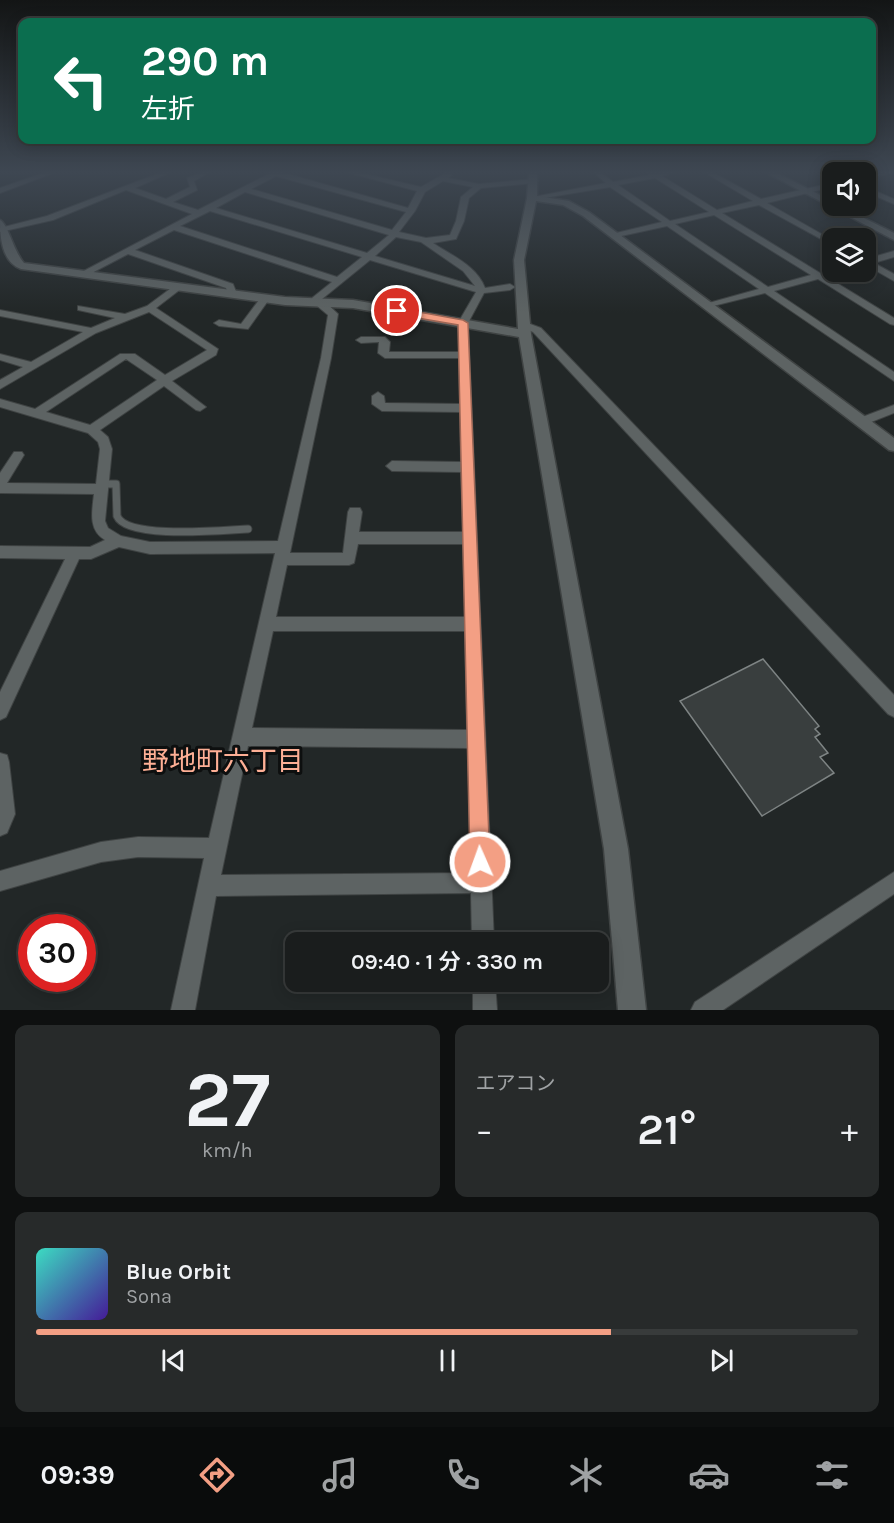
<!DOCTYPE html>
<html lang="ja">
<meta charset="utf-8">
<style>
:root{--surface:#1a1d1d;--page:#272a2a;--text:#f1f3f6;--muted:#9fa2a4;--line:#383b3b;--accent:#f39f84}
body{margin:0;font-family:Karla,"Noto Sans JP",sans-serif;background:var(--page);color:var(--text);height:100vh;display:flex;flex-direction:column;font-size:22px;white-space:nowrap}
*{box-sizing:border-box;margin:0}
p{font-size:20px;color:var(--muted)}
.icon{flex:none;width:33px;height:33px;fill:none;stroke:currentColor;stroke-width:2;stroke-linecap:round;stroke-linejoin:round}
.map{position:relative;height:1010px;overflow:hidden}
.panel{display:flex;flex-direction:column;gap:15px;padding:15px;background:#0e1010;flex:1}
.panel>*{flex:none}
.hud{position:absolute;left:18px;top:18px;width:858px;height:126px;border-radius:12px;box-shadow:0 3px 15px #0003,0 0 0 2px var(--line);background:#0b6e4f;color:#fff;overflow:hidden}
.buttons{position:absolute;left:822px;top:162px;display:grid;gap:12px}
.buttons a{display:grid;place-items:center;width:54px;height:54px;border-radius:12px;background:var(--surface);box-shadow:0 3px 15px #0003,0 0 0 2px var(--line);font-size:30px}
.speed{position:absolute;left:18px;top:914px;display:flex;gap:12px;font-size:30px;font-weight:700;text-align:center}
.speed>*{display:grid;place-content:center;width:78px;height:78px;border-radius:50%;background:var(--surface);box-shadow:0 3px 15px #0003,0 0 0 2px var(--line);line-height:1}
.speed .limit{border:9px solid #d22;background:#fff;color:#111}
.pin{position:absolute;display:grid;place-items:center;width:51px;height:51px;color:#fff;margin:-26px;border:3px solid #fff;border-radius:50%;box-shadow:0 2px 6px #0007}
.me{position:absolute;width:66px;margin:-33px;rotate:358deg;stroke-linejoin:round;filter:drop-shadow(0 0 4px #0008)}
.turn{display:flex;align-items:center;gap:21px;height:126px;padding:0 24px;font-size:27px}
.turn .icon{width:78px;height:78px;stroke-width:2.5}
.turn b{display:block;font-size:42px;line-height:51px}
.big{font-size:45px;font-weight:600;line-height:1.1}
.panel .tile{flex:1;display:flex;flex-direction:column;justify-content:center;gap:9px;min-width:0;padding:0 21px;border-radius:12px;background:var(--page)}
.panel .dial{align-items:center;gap:0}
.dial b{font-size:78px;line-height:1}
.song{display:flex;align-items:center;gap:18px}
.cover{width:72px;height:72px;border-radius:9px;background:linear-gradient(135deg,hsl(170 70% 55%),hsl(260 70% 35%))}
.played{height:6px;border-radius:3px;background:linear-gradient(90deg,var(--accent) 70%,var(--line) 70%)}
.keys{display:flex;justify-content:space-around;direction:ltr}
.heat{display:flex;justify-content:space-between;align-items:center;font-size:33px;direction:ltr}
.panel .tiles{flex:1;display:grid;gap:15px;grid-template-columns:1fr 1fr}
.tile:last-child{grid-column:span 2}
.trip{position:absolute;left:285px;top:932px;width:324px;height:60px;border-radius:12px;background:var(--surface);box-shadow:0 3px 15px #0003,0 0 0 2px var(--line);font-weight:600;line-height:60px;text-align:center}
.tab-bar{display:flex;height:96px;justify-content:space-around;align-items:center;background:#0a0c0c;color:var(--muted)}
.tab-bar .icon{width:42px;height:42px}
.tab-bar .selected{color:var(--accent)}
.tab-bar b{font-size:27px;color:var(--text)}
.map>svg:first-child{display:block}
.building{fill:#393e3e;stroke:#7e8484;stroke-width:1.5}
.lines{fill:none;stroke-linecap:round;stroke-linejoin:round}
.service-casing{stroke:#3f4343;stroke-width:9}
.minor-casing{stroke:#3f4343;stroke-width:2}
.tertiary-casing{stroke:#3f4343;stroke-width:3}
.service{stroke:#5d6363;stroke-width:7}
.minor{fill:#5d6363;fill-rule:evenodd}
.tertiary{fill:#5d6363;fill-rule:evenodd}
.route{fill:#f39f84;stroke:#9e6756;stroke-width:1.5}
.labels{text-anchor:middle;stroke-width:6;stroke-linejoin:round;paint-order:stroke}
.near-neighbourhood-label{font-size:27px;fill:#feaf95;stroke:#0d0f0f}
</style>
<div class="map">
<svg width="894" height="1010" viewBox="0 0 894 1010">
<rect width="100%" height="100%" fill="#222727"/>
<path class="building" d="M763,659L819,726L815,729L820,734L815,737L828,753L820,757L834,773L762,816L680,701Z"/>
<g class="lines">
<defs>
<path id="service" d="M101,484H116L117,516C127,540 224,530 248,529"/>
<g id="minor">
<path d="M46,172L53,173L0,193V188Z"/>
<path d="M162,172H171L135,188L166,199L190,187L187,178L202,172H210L194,181L197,190L173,202L198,210L269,174L266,172H281L408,208L417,191L346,172H357L421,187L444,174V172H450L452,175L448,178L479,184L534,179L538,181L534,183L481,188L469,198L464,221L456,239L433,243C451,255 477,266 485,288L510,284L515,287L510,290L484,293L468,323L494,942H472L471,893L216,896L195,1010H171L204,858L138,857L101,862L0,891V871L101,842L138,837L209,838L275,553L150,554L119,547L91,559H79L6,717L0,720V692L65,559L0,558V546L90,547L105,540C88,530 92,512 94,494L0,493V473L14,452H22L24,455L7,483L96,484L100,449L98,442L88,433L0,407V399L35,409L120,354H135L165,375L207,350L149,312L96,333L0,389V380L23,367L0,360V354L31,362L83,332L0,316V310L91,328L115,318L78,310V306L125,314L147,306L174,286L182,288L156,308L218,349L216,355L172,381L206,407L200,411L196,410L164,386L100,430L108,437L112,449L105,521L108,528L121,536L150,542L278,541L321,358L328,315L316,305L312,298L332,282L174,230L135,250L233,284L237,294L235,296H229L226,288L128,254L86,276L78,274L192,214L126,190L53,220L0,232V228L47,216ZM276,176L406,212L392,230L251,189ZM443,181L473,187L461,197L456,221L450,235L426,238L399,232L415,211L425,192ZM245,192L389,235L367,253L216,208ZM210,211L362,257L337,277L180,226ZM396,237L421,242L463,271L475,286L375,256ZM370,260L476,292L458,323L459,352H389L390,342L385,337H361L356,340L361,343L379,342L378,353L385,358H459L460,404L385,403L384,396L378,392L372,396V404L382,411L460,412L461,462L392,461L386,466L392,471L461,472L463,532H359L362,512L360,508H350L348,512L343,553H290L331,358L338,314L322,299ZM126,359L157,380L90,425L46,412ZM358,544H463L465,617H276L287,565H349L354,563ZM273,631H465L467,730L252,728ZM248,746L468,748L471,873L221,875Z"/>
<path d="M593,172H600L613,182L649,175L647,172H676L662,176L717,210L753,201L704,172H712L761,199L832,183V187L767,203L832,240V245L759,205L722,213L820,273L832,269V272H837L836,274L827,277L894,318V325L890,324L818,279L774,291L894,372V381L765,293L705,308V304L759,289L667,226L612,238V234L662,222L610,187L532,200L528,198L606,183ZM655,178L709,212L670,221L618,185ZM714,215L811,275L768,287L675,224Z"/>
<path d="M881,172H894L866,179V175Z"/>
<path d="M866,187L894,199V204L866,192Z"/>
<path d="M894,251V257L874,263L894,274V281L866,265V259Z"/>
<path d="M262,296L270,298L248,329L219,326L214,323L219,320L241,324Z"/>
<path d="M525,322L541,328L894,695V717L888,714L533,332L521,327V323Z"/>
<path d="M894,405V413L861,426L855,422L857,419Z"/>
<path d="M0,753L7,755L9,762L15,814L7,833L0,836Z"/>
<path d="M894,872V894L723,1010H691L695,1002Z"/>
<path d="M473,981H495L497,1010H473Z"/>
</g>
<g id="tertiary">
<path d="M529,172H537V196L569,201L589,212L894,438V451L889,450L583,216L563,205L536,201L524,260L531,334L628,849L646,1010H618L604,849L519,337L353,308L285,305L21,269C2,262 0,238 0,220C8,224 14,252 24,263L285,297L353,300L518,329L514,260L527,198Z"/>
<path d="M765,172H775L832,201V206H840L894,233V240Z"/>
</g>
</defs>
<use href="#service" class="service-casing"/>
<use href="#minor" class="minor-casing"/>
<use href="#tertiary" class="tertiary-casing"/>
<use href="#service" class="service"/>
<use href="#minor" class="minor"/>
<use href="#tertiary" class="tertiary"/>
</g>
<linearGradient id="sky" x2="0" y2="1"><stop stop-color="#131515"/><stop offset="0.55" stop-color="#3e4752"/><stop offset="1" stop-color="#3e4752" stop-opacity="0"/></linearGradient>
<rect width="894" height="313" fill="url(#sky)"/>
<path class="route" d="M397,308L463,320L468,323L490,862L487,870L480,873L473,870L470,862L458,325L394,314V309Z"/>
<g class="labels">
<g class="near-neighbourhood-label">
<text x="223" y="770">野地町六丁目</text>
</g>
</g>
</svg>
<div class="buttons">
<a><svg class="icon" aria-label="sound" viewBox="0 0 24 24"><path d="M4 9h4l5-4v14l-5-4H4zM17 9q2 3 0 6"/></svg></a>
<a><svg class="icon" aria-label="layers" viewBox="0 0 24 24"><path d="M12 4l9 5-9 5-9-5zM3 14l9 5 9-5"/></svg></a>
</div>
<div class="speed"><div class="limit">30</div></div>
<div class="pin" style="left:397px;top:311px;background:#d93025"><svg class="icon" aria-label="arrive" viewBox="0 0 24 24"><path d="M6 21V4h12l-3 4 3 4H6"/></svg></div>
<svg class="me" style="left:480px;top:862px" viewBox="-20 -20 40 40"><circle r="17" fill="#f39f84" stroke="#fff" stroke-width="3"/><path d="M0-11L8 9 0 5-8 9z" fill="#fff"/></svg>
<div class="trip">09:40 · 1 分 · 330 m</div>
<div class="hud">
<div class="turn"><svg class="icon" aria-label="left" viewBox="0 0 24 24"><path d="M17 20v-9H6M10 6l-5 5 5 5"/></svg><div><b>290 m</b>左折</div></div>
</div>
</div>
<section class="panel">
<div class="tiles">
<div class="tile dial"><b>27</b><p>km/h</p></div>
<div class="tile"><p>エアコン</p>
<div class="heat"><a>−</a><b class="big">21°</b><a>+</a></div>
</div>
<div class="tile">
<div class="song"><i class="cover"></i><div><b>Blue Orbit</b><p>Sona</p></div></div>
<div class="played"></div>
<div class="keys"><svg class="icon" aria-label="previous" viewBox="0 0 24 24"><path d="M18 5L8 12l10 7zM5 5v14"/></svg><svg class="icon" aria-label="pause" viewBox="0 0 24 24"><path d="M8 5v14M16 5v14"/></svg><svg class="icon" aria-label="next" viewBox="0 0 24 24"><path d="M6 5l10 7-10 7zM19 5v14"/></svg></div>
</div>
</div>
</section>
<nav class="tab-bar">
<b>09:39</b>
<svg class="icon selected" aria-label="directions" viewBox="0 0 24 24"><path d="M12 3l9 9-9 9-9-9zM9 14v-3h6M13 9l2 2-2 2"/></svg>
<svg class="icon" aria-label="music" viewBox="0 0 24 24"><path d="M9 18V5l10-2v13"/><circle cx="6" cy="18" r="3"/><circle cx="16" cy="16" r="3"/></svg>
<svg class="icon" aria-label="phone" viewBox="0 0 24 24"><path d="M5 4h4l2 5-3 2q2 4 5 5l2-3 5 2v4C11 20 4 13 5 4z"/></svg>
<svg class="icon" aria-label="climate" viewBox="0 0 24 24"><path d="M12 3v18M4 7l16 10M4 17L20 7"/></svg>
<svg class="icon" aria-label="car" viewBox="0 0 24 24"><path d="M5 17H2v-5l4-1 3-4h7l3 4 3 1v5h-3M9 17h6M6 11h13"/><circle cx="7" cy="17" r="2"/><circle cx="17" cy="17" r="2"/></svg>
<svg class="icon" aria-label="filters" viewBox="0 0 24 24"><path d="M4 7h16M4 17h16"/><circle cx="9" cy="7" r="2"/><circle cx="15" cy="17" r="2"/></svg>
</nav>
